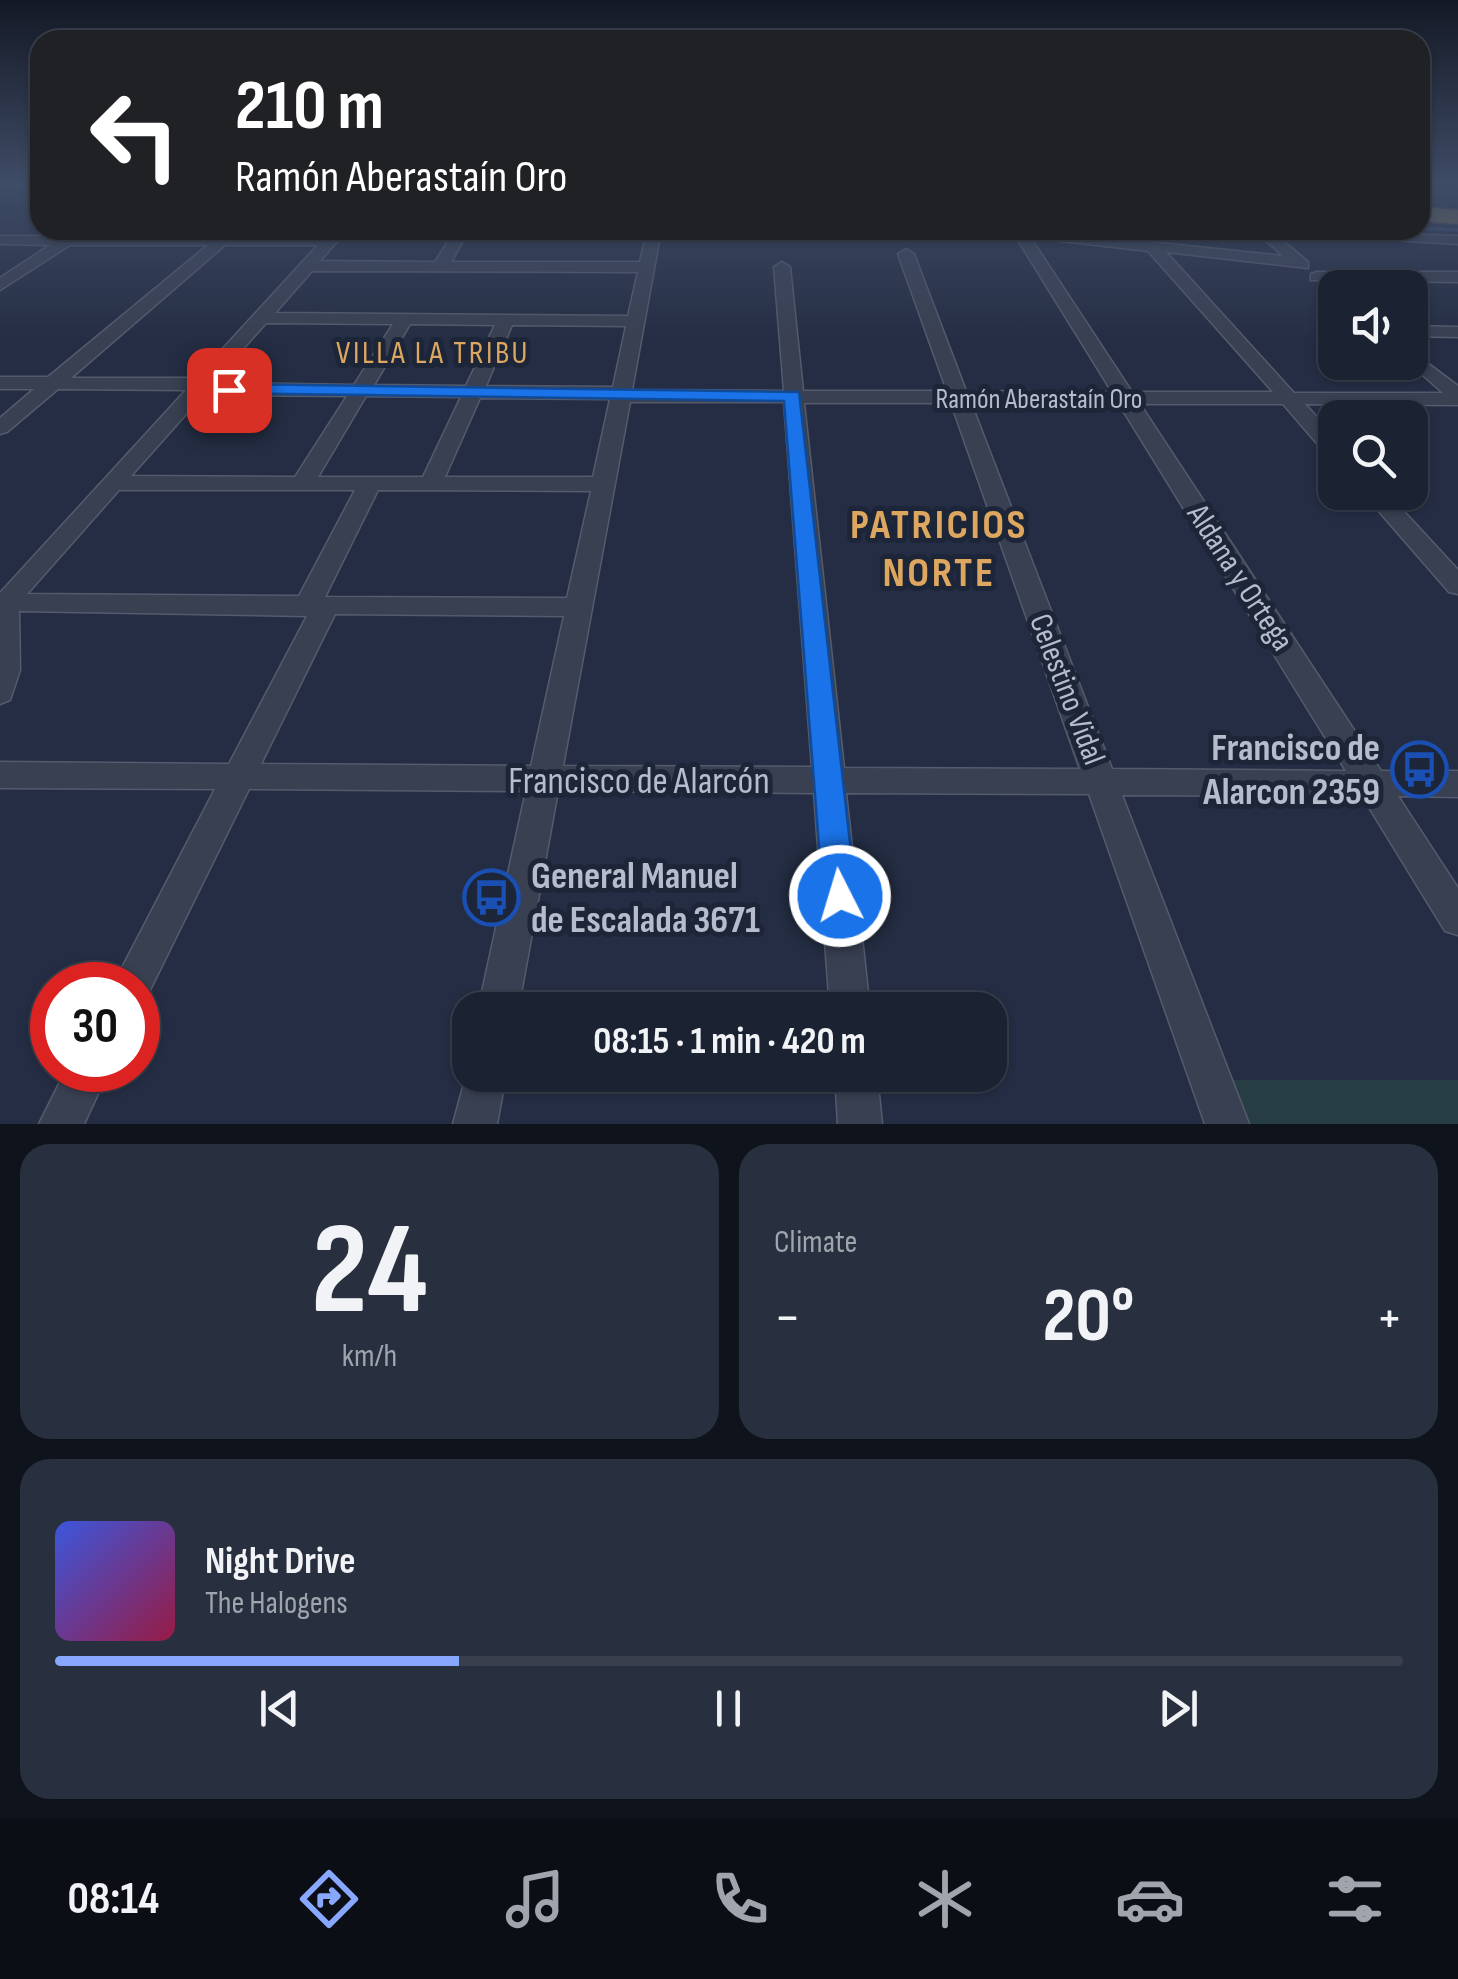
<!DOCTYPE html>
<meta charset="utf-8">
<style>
:root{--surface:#1b2232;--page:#282f3e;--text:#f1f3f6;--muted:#a0a4ac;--line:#393f4d;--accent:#88a7ff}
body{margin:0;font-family:"Sofia Sans Condensed",sans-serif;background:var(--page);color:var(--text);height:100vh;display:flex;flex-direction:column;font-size:38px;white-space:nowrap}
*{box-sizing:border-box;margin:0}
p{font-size:32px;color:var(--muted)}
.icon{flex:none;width:55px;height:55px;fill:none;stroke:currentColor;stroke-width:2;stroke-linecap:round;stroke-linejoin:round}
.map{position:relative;height:1124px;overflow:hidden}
.details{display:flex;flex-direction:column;gap:20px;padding:20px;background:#0f131c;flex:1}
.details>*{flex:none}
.guide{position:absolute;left:30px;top:30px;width:1400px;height:210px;border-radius:30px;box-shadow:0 2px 8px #0004,0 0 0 2px var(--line);background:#202124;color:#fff;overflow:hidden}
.buttons{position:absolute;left:1318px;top:270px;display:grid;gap:20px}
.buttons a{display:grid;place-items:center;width:110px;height:110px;border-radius:20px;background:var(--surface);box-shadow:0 2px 8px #0004,0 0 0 2px var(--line);font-size:50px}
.speed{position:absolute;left:30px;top:962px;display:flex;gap:20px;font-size:50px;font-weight:700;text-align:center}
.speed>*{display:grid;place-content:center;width:130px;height:130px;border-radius:50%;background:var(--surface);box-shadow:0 2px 8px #0004,0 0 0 2px var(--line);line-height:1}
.speed .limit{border:15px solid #d22;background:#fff;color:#111}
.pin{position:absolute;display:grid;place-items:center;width:85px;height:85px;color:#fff;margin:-42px;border-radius:20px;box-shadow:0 5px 15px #0006}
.me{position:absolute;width:110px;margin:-55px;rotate:355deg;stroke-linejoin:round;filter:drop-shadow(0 0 8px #0008)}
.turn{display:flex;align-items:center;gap:35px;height:210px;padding:0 40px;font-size:45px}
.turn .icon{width:130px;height:130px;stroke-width:2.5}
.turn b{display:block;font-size:70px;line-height:85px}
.big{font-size:75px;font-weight:700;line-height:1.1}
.details .widget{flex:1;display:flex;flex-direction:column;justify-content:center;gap:15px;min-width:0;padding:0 35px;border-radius:30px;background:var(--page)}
.details .dial{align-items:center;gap:0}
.dial b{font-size:130px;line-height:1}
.song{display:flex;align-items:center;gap:30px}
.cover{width:120px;height:120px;border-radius:15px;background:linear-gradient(135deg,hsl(230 70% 55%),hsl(340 70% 35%))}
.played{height:10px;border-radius:5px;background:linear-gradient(90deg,var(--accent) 30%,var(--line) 30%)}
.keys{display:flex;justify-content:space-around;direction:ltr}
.heat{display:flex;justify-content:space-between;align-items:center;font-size:55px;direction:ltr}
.details .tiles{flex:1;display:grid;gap:20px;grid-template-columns:1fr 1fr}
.widget:last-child{grid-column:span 2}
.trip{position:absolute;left:452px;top:992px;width:555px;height:100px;border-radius:30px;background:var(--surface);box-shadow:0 2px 8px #0004,0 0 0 2px var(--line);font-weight:700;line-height:100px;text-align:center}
.dock{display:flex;height:160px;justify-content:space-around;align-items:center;background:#0b0e14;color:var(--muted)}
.dock .icon{width:70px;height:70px}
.dock .current{color:var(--accent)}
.dock b{font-size:45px;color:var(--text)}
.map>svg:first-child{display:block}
.green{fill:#263d44}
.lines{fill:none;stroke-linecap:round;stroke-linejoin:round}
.stream{stroke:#37466b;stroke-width:4}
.street-casing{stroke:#545b6d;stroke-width:3}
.highway-casing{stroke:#40485a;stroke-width:3}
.street{fill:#394052;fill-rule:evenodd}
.highway{fill:#797055;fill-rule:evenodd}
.route{fill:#1a73e8;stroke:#114b97;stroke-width:2.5}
.labels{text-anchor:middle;stroke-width:10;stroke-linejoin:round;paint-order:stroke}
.far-street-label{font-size:28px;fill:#b6bccc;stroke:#1d2538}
.far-quarter-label{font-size:32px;letter-spacing:2.5px;fill:#dda760;stroke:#1d2538}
.street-label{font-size:32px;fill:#b6bccc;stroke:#1d2538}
.near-poi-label{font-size:38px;font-weight:bold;fill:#b6bccc;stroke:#1d2538;text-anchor:end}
.near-street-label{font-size:38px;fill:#b6bccc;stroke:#1d2538}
.district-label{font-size:42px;font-weight:bold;letter-spacing:2.5px;fill:#dda760;stroke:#1d2538}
</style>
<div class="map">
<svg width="1458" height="1124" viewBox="0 0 1458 1124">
<rect width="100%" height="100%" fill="#242d43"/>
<path class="green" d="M1229,1080H1458V1124H1246Z"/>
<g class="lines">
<g class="stream">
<path d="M1420,191L1458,194"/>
<path d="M1420,228L1458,230"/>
</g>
<defs>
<g id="street">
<path d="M0,183H20L0,188Z"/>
<path d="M332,230H347L320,261L435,262L455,230H469L451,262H640L647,230H661L632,390L784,391L774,267L782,262L790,267L803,391H947L898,254L906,249L914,254L966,391L1112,392L1016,237L1018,234L1043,231L1283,256L1254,230H1270L1308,262V268L1166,252L1294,393H1443L1408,362L1410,350L1458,386V405L1305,404L1335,437V456L1327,455L1283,404H1140L1381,771H1458V797L1398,796L1458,888V935L1445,931L1362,796L1122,795L1249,1124H1205L1089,794L846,793L870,1010H830L814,793L558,791L518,1010H478L526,791L249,789L146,998L138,1001V985H113L215,789L0,788V762L229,764L307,616L19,611L20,670L10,700L0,704V593L186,390L58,389L7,432L0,434V418L34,389H0V377H48L208,245H70L0,290V278L50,245L0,244V236H218L226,233L233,236L326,237ZM1043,239L1148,251L1273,392H1132L1032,240ZM225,245H318L196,378H71ZM312,271L638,272L628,316L275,313ZM266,323L393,324L354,385L213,383ZM410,324L495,325L466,386L374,385ZM512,325L626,326L613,387L486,386ZM203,395L347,396L295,477L131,476ZM366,396L461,397L423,477H318ZM480,398L610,399L593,477H445ZM630,402H784L812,767L563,766ZM804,403H951L1080,769L844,768ZM971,403L1119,404L1346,771L1112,769ZM119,490H355L299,596L27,594ZM378,490L591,491L567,598L325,597ZM335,614L564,616L531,766L261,764Z"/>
<path d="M1285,230L1458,236V244L1292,234Z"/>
<path d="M1317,272H1458V282L1311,280V274Z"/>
<path d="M1410,326L1458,327V337L1410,336Z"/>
<path d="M1362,492H1386L1458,570V594L1449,592Z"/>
<path d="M470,1061V1075H506L497,1124H453Z"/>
<path d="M66,1070H109L84,1124H39Z"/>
<path d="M835,1075H877L882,1124H838Z"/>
</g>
<path id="highway" d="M1420,207L1458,210V224L1420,221Z"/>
</defs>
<use href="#street" class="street-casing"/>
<use href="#highway" class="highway-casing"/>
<use href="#street" class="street"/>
<use href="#highway" class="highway"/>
</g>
<linearGradient id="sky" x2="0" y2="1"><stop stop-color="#141925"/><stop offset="0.54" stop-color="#3f4c66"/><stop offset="1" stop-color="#3f4c66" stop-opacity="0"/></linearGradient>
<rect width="1458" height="341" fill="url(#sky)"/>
<path class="route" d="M229,384L799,392L856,896L851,906L840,910L828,906L823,896L784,401L223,393L220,390Z"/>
<defs>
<symbol id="bus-ring" viewBox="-11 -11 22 22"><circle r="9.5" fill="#1d2538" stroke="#1a4fb4" stroke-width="1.5"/><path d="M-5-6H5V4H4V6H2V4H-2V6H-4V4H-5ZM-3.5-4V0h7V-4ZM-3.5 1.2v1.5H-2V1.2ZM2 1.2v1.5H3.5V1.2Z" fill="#1a4fb4"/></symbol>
</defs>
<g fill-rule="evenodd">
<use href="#bus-ring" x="1388" y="738" width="63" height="63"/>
<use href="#bus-ring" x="460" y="866" width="63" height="63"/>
</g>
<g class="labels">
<g class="far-street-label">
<text x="1039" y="408">Ramón Aberastaín Oro</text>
</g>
<g class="far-quarter-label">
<text x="433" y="363">VILLA LA TRIBU</text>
</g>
<g class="street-label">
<text transform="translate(1241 577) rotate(57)" y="11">Aldana y Ortega</text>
<text transform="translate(1068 689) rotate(69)" y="11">Celestino Vidal</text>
</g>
<g class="near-poi-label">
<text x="1380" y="760">Francisco de<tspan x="1380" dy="44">Alarcon 2359</tspan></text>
<text x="531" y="888" text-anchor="start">General Manuel<tspan x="531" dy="44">de Escalada 3671</tspan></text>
</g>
<g class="near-street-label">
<text x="639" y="793">Francisco de Alarcón</text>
</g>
<g class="district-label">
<text x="939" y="538">PATRICIOS<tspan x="939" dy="48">NORTE</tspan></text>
</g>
</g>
</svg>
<div class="buttons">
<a><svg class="icon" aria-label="sound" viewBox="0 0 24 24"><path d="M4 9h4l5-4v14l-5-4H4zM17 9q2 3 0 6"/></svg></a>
<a><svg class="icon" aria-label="search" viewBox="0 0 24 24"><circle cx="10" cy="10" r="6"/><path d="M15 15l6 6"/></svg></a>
</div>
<div class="speed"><div class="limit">30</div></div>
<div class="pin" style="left:229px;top:390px;background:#d93025"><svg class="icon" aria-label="arrive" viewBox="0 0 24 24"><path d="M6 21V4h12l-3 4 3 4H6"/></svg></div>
<svg class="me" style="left:840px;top:896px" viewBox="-20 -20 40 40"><circle r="17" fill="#1a73e8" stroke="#fff" stroke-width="3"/><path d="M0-11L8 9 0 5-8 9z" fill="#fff"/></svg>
<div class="trip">08:15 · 1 min · 420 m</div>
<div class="guide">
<div class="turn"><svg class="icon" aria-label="left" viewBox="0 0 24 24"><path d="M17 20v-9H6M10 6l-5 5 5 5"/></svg><div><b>210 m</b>Ramón Aberastaín Oro</div></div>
</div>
</div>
<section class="details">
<div class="tiles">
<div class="widget dial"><b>24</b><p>km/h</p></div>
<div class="widget"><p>Climate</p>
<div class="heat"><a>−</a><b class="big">20°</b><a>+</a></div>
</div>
<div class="widget">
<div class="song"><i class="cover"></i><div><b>Night Drive</b><p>The Halogens</p></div></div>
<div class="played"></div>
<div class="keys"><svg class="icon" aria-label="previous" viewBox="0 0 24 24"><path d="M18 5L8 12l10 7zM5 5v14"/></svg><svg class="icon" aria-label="pause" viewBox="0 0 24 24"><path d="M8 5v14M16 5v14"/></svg><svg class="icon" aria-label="next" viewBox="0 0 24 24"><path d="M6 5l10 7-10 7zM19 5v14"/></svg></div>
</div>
</div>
</section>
<nav class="dock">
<b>08:14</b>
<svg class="icon current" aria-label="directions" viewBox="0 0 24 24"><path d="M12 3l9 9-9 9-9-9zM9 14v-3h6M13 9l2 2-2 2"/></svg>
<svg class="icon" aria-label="music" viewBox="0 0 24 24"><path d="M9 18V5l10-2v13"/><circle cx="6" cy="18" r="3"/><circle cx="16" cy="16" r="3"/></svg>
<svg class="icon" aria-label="phone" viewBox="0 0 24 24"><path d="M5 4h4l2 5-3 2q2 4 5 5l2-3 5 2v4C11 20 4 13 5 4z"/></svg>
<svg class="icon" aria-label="climate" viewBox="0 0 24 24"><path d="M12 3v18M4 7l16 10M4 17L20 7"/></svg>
<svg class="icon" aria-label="car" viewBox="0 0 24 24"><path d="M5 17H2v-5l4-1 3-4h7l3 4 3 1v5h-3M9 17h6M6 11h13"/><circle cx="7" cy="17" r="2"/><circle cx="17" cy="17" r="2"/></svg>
<svg class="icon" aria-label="filters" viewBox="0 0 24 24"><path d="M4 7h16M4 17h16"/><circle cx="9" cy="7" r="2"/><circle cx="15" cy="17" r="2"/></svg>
</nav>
